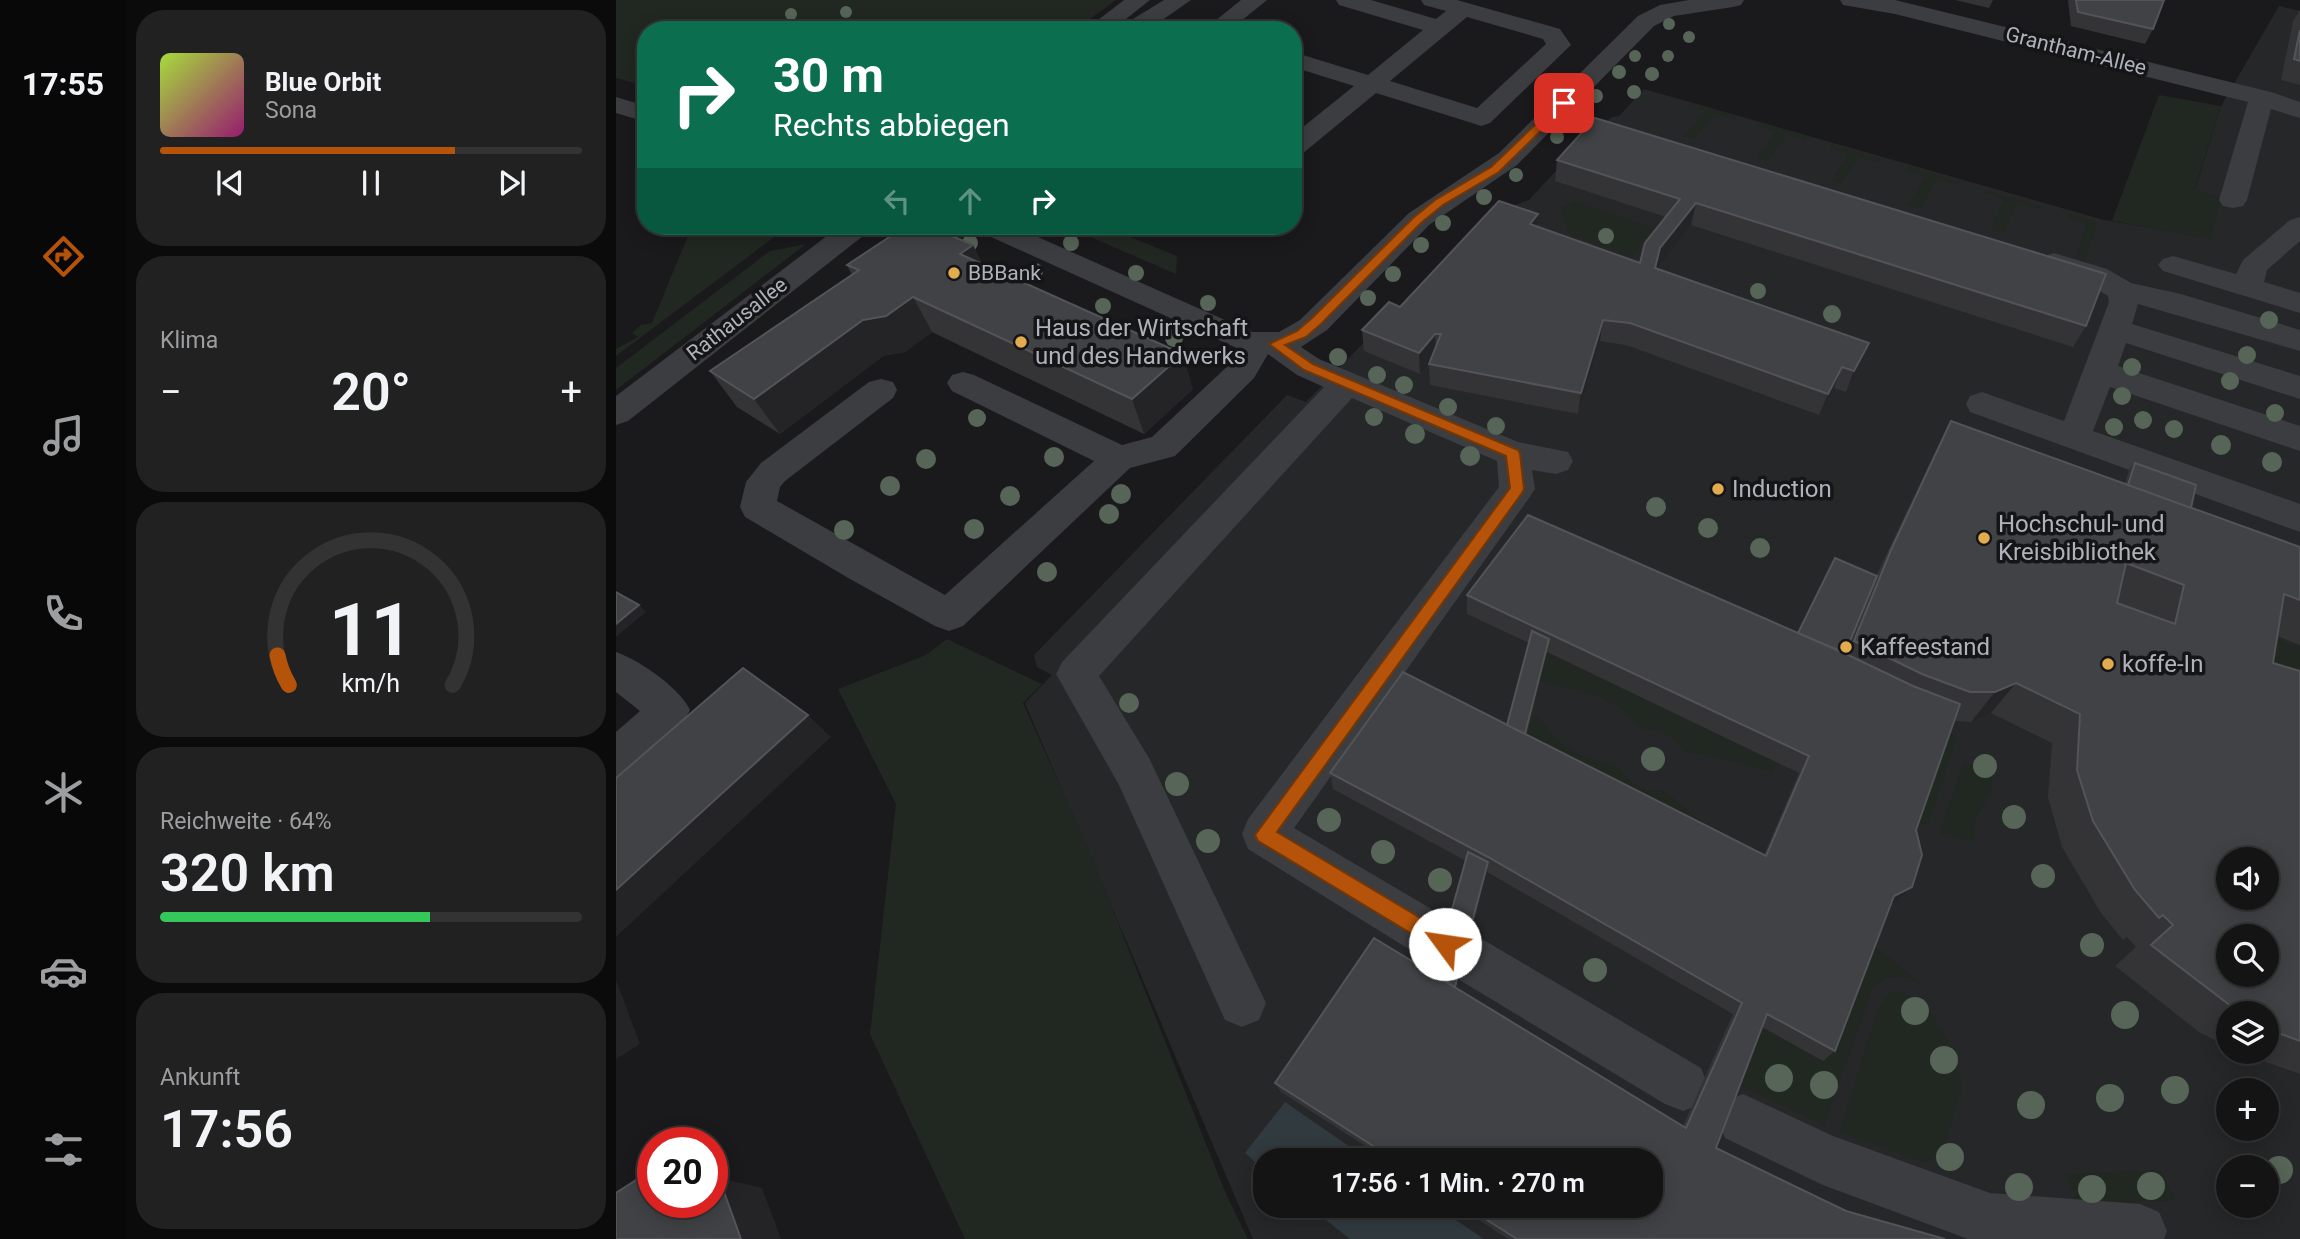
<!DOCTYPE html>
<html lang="de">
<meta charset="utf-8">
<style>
:root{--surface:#141415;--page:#212122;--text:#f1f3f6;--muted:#9d9ea0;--line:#333334;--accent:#b45309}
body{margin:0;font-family:Roboto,sans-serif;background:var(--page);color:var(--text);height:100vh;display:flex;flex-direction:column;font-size:26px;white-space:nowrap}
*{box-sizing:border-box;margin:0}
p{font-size:23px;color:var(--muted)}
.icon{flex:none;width:38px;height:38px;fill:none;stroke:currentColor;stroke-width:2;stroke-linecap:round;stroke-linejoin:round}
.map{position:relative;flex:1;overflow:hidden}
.drawer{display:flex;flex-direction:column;gap:10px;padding:10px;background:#0b0b0c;width:490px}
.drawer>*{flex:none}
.banner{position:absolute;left:21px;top:21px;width:665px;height:214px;border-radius:28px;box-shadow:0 4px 18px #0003,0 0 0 2px var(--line);background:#0b6e4f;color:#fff;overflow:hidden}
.tools{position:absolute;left:1600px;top:847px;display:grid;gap:14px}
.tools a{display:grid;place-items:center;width:63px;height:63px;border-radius:50%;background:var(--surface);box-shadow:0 4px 18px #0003,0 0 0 2px var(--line);font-size:35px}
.speed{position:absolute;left:21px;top:1127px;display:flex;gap:14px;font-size:35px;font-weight:700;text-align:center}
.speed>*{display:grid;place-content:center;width:91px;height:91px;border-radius:50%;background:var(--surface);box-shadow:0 4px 18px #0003,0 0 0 2px var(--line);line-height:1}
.speed .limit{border:10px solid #d22;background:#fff;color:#111}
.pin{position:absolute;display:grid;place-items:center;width:60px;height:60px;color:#fff;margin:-30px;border-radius:14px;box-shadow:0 4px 10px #0006}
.me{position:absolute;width:77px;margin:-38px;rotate:301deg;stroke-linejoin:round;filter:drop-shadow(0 0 5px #0008)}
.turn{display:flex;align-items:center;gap:24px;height:147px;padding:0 21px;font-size:32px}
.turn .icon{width:91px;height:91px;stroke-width:2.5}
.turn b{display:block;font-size:49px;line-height:60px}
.lanes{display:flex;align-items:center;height:66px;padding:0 21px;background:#0003;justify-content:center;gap:35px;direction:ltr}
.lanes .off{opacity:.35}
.big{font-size:52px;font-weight:600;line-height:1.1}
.drawer .tile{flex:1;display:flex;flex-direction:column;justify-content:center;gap:10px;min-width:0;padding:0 24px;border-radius:28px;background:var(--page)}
.drawer .dial{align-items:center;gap:0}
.dial svg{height:182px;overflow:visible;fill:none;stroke:var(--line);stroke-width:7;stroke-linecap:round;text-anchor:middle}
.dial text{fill:var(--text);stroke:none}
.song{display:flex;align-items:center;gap:21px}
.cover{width:84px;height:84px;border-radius:10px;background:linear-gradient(135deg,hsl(80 70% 55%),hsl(320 70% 35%))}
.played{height:7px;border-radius:4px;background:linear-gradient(90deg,var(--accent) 70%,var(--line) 70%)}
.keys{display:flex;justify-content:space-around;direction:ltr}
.heat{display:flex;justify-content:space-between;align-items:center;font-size:38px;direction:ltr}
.charge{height:10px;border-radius:5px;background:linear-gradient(90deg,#34c759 64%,var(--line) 0)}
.trip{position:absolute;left:637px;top:1148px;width:410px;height:70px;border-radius:28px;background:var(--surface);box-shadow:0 4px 18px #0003,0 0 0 2px var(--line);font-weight:600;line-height:70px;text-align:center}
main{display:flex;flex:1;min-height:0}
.tabs{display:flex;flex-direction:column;width:126px;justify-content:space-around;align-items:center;background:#080808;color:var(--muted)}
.tabs .icon{width:49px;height:49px}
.tabs .on{color:var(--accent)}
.tabs b{font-size:32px;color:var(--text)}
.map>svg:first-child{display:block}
.built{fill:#262729;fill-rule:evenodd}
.green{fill:#212721}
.water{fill:#313a3f}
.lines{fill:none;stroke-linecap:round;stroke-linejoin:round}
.minor{fill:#3c3d41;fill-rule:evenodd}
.tree{fill:#566557}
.wall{fill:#343437;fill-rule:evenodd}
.shaded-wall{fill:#242426}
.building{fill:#414245;stroke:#525457;stroke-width:2;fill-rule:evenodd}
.route{fill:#b45309;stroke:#753606;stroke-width:2}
.poi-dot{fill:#e1ab4e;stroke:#151517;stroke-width:2.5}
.labels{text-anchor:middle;stroke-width:7;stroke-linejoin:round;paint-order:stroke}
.far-street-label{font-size:21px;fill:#aeb2ba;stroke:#151517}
.far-poi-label{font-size:21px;fill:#aeb2ba;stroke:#151517;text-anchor:start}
.poi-label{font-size:24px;fill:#aeb2ba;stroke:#151517;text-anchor:start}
</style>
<main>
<nav class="tabs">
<b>17:55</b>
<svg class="icon on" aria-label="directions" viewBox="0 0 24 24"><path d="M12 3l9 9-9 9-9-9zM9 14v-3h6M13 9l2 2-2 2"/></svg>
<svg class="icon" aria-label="music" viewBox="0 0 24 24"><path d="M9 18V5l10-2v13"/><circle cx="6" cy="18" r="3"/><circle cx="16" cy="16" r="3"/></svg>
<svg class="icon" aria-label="phone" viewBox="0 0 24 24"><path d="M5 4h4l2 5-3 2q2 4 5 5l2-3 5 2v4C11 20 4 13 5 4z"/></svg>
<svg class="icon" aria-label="climate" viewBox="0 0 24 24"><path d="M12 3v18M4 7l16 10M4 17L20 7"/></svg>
<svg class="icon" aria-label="car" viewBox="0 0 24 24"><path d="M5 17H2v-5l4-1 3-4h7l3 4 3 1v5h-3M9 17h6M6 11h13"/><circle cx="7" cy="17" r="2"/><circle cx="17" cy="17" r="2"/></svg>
<svg class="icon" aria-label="filters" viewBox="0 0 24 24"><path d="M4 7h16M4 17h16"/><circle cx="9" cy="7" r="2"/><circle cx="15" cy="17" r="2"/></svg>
</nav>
<section class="drawer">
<div class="tile">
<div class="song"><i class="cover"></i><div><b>Blue Orbit</b><p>Sona</p></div></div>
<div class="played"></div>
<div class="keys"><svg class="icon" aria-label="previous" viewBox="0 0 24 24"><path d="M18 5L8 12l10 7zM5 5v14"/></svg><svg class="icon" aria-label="pause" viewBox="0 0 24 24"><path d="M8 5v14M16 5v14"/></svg><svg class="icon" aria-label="next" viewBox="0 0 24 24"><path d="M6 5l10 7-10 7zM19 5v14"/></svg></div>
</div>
<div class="tile"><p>Klima</p>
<div class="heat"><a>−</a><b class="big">20°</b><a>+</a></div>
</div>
<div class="tile dial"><svg viewBox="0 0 100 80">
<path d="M14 69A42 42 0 1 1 86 69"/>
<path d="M14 69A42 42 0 0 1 9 56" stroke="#b45309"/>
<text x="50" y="56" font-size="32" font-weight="700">11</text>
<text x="50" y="72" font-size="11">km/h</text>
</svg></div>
<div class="tile"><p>Reichweite · 64%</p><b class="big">320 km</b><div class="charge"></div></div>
<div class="tile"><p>Ankunft</p><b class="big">17:56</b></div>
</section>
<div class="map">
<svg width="1684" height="1239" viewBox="0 0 1684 1239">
<rect width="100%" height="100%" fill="#1a1a1c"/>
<path class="built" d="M1663,6L1684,11V1239H637L409,703L436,675L421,667L418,655L671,395L690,402L872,215L913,200L972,136L996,117L1003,116L1028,89L1488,220L1594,238L1579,190L1605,106ZM1612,859H1650V898H1612ZM1612,936H1650V975H1612ZM1612,1013H1650V1052H1612ZM1612,1090H1650V1129H1612ZM649,1160H1034V1206H649ZM1612,1167H1650V1206H1612Z"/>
<g class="green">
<path d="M0,0H500L459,30H30V86L0,78Z"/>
<path d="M1543,95L1605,106L1579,189L1605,199L1594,239L1496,221Z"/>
<path d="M1075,102L1121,116L1118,119L1100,114L1078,139L1068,136L1089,111L1072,106Z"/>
<path d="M1144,123L1191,137L1189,140L1171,135L1151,161L1140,158L1160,132L1141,126Z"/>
<path d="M1216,144L1265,159L1264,163L1244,157L1225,184L1215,181L1232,153L1214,148Z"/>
<path d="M1292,166L1343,182L1342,185L1321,179L1305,208L1292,205L1309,176L1289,170Z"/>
<path d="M1370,190L1424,206L1423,209L1401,203L1387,233L1375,229L1388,199L1368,193Z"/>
<path d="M960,201L1038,228L1016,256L954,235L944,208Z"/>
<path d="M1452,214L1482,222L1468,262L1459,259L1471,224L1451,218Z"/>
<path d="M76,226H173L0,356V349L22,337L16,333L25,325L36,323Z"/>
<path d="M449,226H487L561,256L560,274Z"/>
<path d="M190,244L0,390V368L154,251Z"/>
<path d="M1637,630L1684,648V716Z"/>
<path d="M331,639L426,684L407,703L471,845L610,1194L632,1239H349L254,1034L280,804L222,689L310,655Z"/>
<path d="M931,652L1162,763L1156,773L1126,763L1067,751C1059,736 1044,730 1027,729L1002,706L982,696L924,681Z"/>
<path d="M916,714C929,721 932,732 943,741C959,756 982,760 1003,767C1011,782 1030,795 1048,791L1092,827L907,749Z"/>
<path d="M1327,730L1341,738L1312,825L1296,820Z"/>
<path d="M1348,762L1377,775L1374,794L1357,825L1359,841L1323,834Z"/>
<path d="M1253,941L1307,985C1287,976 1275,971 1257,987L1208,1125L1119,1083L1141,1025Z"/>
<path d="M1276,990L1278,992C1310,991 1333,1038 1341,1065C1343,1073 1342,1078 1347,1086L1330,1141L1343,1148L1341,1164L1320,1155L1315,1162H1308L1223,1132L1262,1009Z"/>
<path d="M1544,1170L1559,1200L1463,1205L1450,1174Z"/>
</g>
<g class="water">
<path d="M669,1102L753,1160H649V1171L629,1153Z"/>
<path d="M692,1206H819L868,1239H734Z"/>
</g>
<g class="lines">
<g class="minor">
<path d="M508,0H534L496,30H469Z"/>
<path d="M548,0H575L532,30H504L507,25Z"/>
<path d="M625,0H651L614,30H588Z"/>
<path d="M720,0H755L820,19L830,11L808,5L805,0H841L944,29L955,45L874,123L865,126L856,123L760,93L686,154L677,156V135L738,86L677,67V52L752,75L807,30L723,5ZM851,17L927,39L930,44L861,108L774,81Z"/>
<path d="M1073,0H1128L1125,5L1117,7L1058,16L1038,26L901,165L813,225L711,330L685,347L703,359L902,442L952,452L957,461L952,470L940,474L916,470L919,489L913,498L678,828L846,927L848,933L866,939L1085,1068L1092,1086L1085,1104L1067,1111L1049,1104L832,973L830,967L812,961L632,849L626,834L632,819L883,487L881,461L736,398L483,676L533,758L650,1003L643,1020L626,1027L609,1020L503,785L440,674L446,662L708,387L681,375L652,354L638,378L559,456L514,468L347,626L333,631L319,626L234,579L129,517L124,507L130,482L145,463L253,382L265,379L277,382L281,390L277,398L169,481L164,487L161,501L329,595L478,461L336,391L331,383L336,375L347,372L358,375L506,445L536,437L615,363L623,349L364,232L360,226H397L636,332H663L684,320L793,213L883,153L1022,16L1044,5Z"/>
<path d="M1224,0H1279L1655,92L1684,102V118L1655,109L1631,200L1627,206L1617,208L1607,206L1603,200L1632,102L1279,14L1227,5Z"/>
<path d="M0,97L30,106V122L0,113Z"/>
<path d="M1684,217V241L1651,270L1648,282L1684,293V313L1547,271L1542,265L1547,259L1557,256L1620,274L1627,260L1674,220Z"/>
<path d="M224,226H256L252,232L12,421L0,425V396Z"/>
<path d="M1438,253L1491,269L1515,283L1565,294L1684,330V351L1522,304L1516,324L1684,376V399L1510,343L1502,366L1684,426V451L1494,387L1477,431L1684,504V532L1354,412L1350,404L1354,396L1366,392L1448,421L1493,302L1492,296L1471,283L1428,268L1423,262L1428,256Z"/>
<path d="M0,652C23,660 64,688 74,710C63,733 24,769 0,778V732L24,711L0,692Z"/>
<path d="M1127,1094L1217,1136L1374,1193L1524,1204L1543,1212L1551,1231L1548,1239H1352L1207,1185L1109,1138L1101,1120L1109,1102Z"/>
</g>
</g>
<g class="tree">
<circle cx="230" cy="12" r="6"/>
<circle cx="175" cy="14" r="6"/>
<circle cx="1053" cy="24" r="6"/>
<circle cx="1073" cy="37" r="6"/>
<circle cx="1019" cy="56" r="6"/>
<circle cx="1052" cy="56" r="6"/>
<circle cx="1003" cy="72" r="7"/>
<circle cx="1036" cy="74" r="7"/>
<circle cx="1018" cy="92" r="7"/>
<circle cx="980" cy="96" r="7"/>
<circle cx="941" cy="137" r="7"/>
<circle cx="900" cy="175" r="7"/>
<circle cx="868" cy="197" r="8"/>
<circle cx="827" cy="223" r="8"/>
<circle cx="990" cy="236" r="8"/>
<circle cx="354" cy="243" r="8"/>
<circle cx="455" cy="243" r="8"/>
<circle cx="805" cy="245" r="8"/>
<circle cx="419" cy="271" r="8"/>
<circle cx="520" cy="273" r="8"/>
<circle cx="777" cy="274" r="8"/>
<circle cx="1142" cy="291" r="8"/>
<circle cx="752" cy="298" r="8"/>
<circle cx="592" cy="303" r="8"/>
<circle cx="487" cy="306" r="8"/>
<circle cx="1216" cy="314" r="9"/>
<circle cx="1653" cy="320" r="9"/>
<circle cx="558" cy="338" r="9"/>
<circle cx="1631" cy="355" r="9"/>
<circle cx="722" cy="357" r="9"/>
<circle cx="1516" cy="367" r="9"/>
<circle cx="761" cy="375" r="9"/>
<circle cx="1614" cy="381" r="9"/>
<circle cx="788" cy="385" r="9"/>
<circle cx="1506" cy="396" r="9"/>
<circle cx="832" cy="407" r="9"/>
<circle cx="1659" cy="413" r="9"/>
<circle cx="758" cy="417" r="9"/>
<circle cx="361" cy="418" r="9"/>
<circle cx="1527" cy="420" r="9"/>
<circle cx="880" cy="426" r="9"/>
<circle cx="1498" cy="427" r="9"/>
<circle cx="1558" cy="429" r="9"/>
<circle cx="799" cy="434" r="10"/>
<circle cx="1605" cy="445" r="10"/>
<circle cx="854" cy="456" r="10"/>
<circle cx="438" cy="457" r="10"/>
<circle cx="310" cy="459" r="10"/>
<circle cx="1656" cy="462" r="10"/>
<circle cx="274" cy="486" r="10"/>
<circle cx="505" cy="494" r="10"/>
<circle cx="394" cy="496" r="10"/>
<circle cx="1040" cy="507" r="10"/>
<circle cx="493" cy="514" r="10"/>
<circle cx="1092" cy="528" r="10"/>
<circle cx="358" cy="529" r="10"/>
<circle cx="228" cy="530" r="10"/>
<circle cx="1144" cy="548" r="10"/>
<circle cx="431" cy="572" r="10"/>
<circle cx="513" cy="703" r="10"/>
<circle cx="1037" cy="759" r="12"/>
<circle cx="1369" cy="766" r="12"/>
<circle cx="561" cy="784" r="12"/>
<circle cx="1398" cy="817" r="12"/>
<circle cx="713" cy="820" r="12"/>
<circle cx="592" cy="841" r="12"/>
<circle cx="767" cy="852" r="12"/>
<circle cx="1427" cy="876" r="12"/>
<circle cx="824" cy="880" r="12"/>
<circle cx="1476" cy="945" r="12"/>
<circle cx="979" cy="970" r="12"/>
<circle cx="1299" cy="1011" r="14"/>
<circle cx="1509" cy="1015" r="14"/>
<circle cx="1328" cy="1060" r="14"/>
<circle cx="1163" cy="1078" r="14"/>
<circle cx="1208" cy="1085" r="14"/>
<circle cx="1559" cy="1090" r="14"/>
<circle cx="1494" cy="1098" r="14"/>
<circle cx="1415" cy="1105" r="14"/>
<circle cx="1334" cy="1157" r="14"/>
<circle cx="1663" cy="1170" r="14"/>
<circle cx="1535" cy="1186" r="14"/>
<circle cx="1403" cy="1187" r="14"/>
<circle cx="1476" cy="1189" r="14"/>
</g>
<g class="wall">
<path d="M1339,0H1377L1373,8Z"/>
<path d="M1452,0H1548L1537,29L1529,44L1455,26Z"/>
<path d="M1684,10V85L1665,80L1677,21Z"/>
<path d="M941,160L1470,326L1457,347L1075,225L1041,268L1244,364L1230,392L1218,388L1203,415L1010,345L984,341L962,414L814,385L813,363L804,374L748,351L746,330L784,307L922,214L921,227L1024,263L1050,217L939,181Z"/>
<path d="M357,245L366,264L577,389L528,434L316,332L289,352L267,356L164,434L121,407L94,371L236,275L231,265Z"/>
<path d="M1335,421L1509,484L1513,470L1519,463L1575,508L1684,547V645L1661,636L1657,663L1684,671V1074L1622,1052H1650V1013H1612V1047L1583,1032L1499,966L1520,947L1511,937L1507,940L1485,913L1446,847L1432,797L1436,743L1375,713L1355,722L1338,721L1300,830L1296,887L1282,901L1275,905L1219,1051L1207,1061L1146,1027L1100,1148L1230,1211L1329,1239H892L841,1206H1034V1160H771L665,1092L659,1083L818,974L850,861L717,789L714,773L891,725L913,643L851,614V595L1182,633L1260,576L1317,456ZM931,652L1183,773L1148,855L911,735ZM871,872L1117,1014L1067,1126L841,988Z"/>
</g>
<g class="shaded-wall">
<path d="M1080,203L1075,225L1040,270L1035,289L1044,248Z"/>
<path d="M922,214L921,236L914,224Z"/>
<path d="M357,245L373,281L344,254Z"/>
<path d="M297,297L316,332L289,352L267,356L164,434L138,399L247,320Z"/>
<path d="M987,320L984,341L962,414L965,393Z"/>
<path d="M819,334L820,355L804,374L803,353Z"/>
<path d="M1253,343L1244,364L1230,392L1238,371Z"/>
<path d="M567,354L577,389L528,434L516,399Z"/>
<path d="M1226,367L1218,388L1203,415L1212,394Z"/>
<path d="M23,605L30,612L0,637V624Z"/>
<path d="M933,639L931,652L907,749L908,737Z"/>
<path d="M1400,683L1375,713L1355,722L1379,692Z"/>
<path d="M192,715L215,737L0,937V890Z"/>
<path d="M872,862L871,872L838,997V989Z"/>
<path d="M1296,887L1282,901L1265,910L1278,896Z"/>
<path d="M0,980L24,1044L0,1059Z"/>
<path d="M96,1170H97L112,1212L66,1203V1202H96Z"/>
<path d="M103,1178L146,1188L165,1239H125Z"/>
</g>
<g class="building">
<path d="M1460,0H1548L1537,29L1462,12Z"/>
<path d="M1684,30V61L1678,59Z"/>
<path d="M979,118L1490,274L1470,326L1080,203L1044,248L1039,268L1253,343L1238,371L1226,367L1212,394L1014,323L987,320L965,393L813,364L825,334H819L803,353L746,330L773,302L784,307L883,201L922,214L914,224L1024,263L1029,243L1064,199L941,160Z"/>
<path d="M290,226H313L357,245L344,254L567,354L516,399L297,297L270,316L247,320L138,399L94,371L243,270L231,265Z"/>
<path d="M1335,421L1684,547V600L1668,594L1657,663L1684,671V1041L1665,1034L1650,1026V1013H1624L1535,945L1557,925L1547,915L1543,918L1519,890L1477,821L1461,770L1464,714L1400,683L1379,692H1354L1306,674L1238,641L1275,550ZM1510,563L1568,585L1559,624L1501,603ZM1612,859H1650V898H1612ZM1612,936H1650V975H1612Z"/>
<path d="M1519,463L1580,485L1575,508L1512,485Z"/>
<path d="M912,515L1230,654L1297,686L1344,704L1300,830L1306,855L1296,887L1278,896L1219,1051L1151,1014L1100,1148L1230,1211L1329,1239H901L849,1206H1034V1160H779L659,1083L758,938L1070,1128L1126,1003L872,857L714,773L787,672L1150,856L1193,756L851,595Z"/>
<path d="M1219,558L1261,576L1229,653L1182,633Z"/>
<path d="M0,592L23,605L0,624Z"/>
<path d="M916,631L933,639L909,734L891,725Z"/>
<path d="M127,668L192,715L0,890V778Z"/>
<path d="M852,852L872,862L839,987L818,974Z"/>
<path d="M37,1169V1202H66V1203L68,1202H96V1183L103,1178L125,1239H0V1193Z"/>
</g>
<path class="route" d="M944,101L953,103L883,172L827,205L805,223L705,324L690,337L669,345L697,364L902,450L904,454L908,489L906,493L661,832L836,937L839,944L836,951L829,954L642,841L639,835L894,488L890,456L688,370L653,344L681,331L696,318L797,218L819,200L875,167Z"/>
<g class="poi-dot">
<circle cx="338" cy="273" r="7"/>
<circle cx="405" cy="342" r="7"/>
<circle cx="1102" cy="489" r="7"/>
<circle cx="1368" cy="538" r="7"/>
<circle cx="1230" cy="647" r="7"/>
<circle cx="1492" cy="664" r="7"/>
</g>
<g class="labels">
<g class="far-street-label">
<text transform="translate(1460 51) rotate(14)" y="7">Grantham-Allee</text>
<text transform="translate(121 319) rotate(-38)" y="7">Rathausallee</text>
</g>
<g class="far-poi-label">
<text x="352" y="280">BBBank</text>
</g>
<g class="poi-label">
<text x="419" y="336">Haus der Wirtschaft<tspan x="419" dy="28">und des Handwerks</tspan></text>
<text x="1116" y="497">Induction</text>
<text x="1382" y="532">Hochschul- und<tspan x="1382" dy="28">Kreisbibliothek</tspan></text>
<text x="1244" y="655">Kaffeestand</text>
<text x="1506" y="672">koffe-In</text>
</g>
</g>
</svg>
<div class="tools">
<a><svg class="icon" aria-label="sound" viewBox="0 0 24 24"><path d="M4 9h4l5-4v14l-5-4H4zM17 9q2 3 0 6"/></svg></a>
<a><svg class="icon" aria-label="search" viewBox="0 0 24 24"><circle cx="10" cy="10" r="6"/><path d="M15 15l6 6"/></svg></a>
<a><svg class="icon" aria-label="layers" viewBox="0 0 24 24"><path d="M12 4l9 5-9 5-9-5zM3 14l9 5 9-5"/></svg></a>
<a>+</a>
<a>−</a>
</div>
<div class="speed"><div class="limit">20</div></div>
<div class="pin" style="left:948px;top:103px;background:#d93025"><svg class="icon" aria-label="arrive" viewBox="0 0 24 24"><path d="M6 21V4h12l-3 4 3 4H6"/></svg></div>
<svg class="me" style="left:829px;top:944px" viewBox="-20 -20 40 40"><circle r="19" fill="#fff"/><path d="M0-13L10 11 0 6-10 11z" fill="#b45309"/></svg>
<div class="trip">17:56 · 1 Min. · 270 m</div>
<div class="banner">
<div class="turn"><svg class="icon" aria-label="right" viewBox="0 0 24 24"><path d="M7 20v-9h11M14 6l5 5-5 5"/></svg><div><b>30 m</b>Rechts abbiegen</div></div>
<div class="lanes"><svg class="icon off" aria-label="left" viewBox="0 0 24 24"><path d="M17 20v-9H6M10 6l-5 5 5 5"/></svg><svg class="icon off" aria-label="ahead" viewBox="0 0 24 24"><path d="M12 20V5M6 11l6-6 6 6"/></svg><svg class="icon" aria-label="right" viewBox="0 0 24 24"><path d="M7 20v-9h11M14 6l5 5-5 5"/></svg></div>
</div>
</div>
</main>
